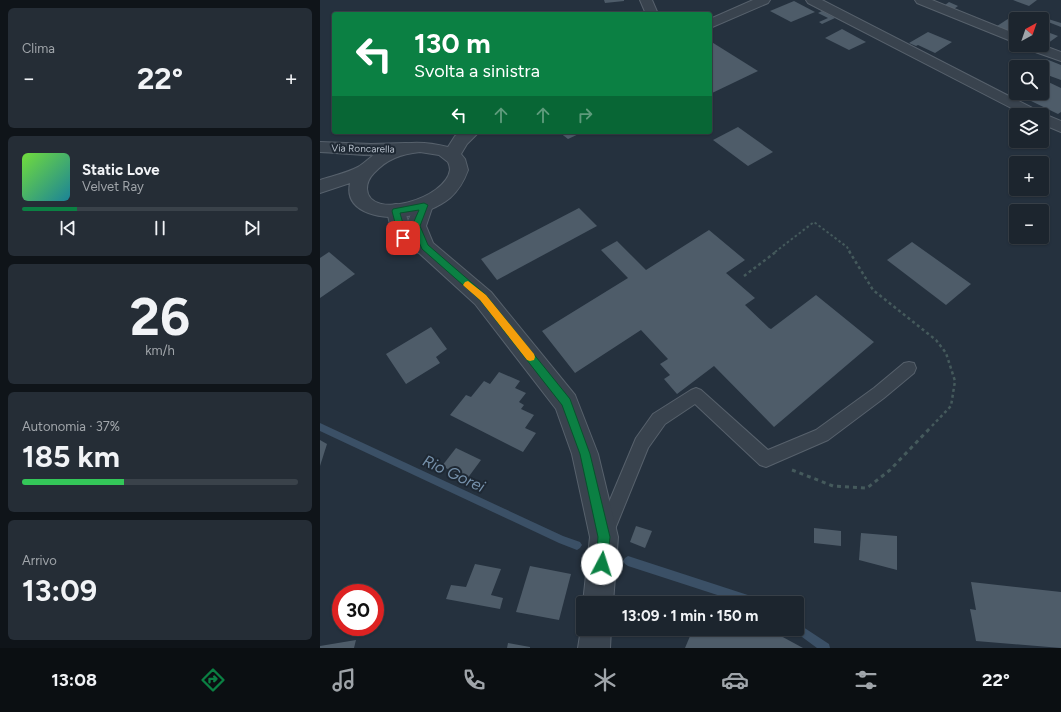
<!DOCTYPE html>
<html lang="it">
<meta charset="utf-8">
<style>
:root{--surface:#1c252e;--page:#252d36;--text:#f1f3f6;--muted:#a0a5aa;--line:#3a424a;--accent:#0b8043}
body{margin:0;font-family:Figtree,sans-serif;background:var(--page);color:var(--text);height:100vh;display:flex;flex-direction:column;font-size:15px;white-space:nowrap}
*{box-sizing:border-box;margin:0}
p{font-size:13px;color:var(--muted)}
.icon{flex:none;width:22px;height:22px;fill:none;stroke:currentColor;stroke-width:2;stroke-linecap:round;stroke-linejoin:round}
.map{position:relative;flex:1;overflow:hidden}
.drawer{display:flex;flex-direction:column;gap:8px;padding:8px;background:#0f1419;width:320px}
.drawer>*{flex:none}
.banner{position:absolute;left:12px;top:12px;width:380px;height:122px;border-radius:4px;box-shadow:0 1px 3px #0004,0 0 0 1px var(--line);background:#0b8043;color:#fff;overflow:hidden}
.needle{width:26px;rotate:40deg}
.buttons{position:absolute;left:689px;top:12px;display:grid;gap:8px}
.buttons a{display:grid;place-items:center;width:40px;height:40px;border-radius:4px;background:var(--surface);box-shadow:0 1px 3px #0004,0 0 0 1px var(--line);font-size:20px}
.speed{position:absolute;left:12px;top:584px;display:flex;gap:8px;font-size:20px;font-weight:700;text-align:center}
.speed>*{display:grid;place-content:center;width:52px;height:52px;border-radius:50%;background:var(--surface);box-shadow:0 1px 3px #0004,0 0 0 1px var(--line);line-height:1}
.speed .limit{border:6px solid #d22;background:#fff;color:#111}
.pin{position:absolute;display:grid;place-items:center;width:34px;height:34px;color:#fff;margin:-17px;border-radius:8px;box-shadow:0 2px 6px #0006}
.me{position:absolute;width:44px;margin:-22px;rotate:5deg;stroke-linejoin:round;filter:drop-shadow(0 0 3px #0008)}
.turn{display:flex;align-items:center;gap:14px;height:84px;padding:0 16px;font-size:18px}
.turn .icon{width:52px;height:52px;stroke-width:2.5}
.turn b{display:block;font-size:28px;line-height:34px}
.lanes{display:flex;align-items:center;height:38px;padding:0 16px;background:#0003;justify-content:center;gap:20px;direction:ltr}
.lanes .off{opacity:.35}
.big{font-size:30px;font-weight:700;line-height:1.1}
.drawer .widget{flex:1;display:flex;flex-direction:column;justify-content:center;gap:6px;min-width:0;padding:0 14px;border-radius:6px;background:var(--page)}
.drawer .dial{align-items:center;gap:0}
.dial b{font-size:52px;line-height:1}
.song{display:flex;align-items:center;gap:12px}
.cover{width:48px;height:48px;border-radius:6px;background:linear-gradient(135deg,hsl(100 70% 55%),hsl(190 70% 35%))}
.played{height:4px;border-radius:2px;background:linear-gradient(90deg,var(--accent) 20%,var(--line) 20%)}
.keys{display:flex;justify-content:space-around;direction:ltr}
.heat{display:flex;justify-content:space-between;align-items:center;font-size:22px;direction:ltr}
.charge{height:6px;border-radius:3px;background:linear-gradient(90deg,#34c759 37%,var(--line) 0)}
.trip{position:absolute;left:256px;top:596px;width:228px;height:40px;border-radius:4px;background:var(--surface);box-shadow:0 1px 3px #0004,0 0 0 1px var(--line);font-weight:700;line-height:40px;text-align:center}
.dock{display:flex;height:64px;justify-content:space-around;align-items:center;background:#0b0f12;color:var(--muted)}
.dock .icon{width:28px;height:28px}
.dock .on{color:var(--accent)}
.dock b{font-size:18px;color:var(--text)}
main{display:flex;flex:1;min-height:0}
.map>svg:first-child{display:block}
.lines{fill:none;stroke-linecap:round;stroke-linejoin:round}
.stream{fill:#3b5066;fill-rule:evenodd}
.building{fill:#4e5c69}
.service-casing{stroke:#57616c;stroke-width:2}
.minor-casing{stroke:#57616c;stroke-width:2}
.tertiary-casing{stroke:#57616c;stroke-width:2}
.path-far2{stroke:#455a5c;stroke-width:2;stroke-dasharray:2.5 2.5;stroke-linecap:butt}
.path-far1{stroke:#455a5c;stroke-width:2.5;stroke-dasharray:3 3;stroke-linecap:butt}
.path{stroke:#455a5c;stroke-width:3;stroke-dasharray:4 4;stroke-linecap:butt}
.service{fill:#39434e;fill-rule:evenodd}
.minor{fill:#39434e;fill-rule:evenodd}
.tertiary{fill:#39434e;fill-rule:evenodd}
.route{fill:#0b8043;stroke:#07532c}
.slow{fill:#f59e0b}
.labels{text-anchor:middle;stroke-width:4;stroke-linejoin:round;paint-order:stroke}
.far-street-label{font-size:10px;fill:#b5bec9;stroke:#1e2833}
.near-water-label{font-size:16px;font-style:italic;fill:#7691ab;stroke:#1e2833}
</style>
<main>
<section class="drawer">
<div class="widget"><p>Clima</p>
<div class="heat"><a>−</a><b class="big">22°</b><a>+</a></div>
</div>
<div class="widget">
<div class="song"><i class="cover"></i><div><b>Static Love</b><p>Velvet Ray</p></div></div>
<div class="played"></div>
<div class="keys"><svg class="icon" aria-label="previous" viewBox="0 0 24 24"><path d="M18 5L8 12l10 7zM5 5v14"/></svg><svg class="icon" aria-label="pause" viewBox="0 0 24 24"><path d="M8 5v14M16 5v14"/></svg><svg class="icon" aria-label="next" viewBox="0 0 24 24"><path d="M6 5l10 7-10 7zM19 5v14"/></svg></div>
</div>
<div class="widget dial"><b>26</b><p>km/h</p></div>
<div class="widget"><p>Autonomia · 37%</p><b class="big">185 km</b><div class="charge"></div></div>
<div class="widget"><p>Arrivo</p><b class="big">13:09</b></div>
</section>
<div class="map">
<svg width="741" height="648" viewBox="0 0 741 648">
<rect width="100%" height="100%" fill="#25313e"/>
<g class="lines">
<g class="stream">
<path d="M0,423L243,536L260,542L262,545L260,548L257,550L239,543L0,431Z"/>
<path d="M308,556L437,598L440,600L442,603H422L308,566L305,564L303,561L305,558Z"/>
<path d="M477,623L509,644L510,648H497L474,631L473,629H477Z"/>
</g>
</g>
<g class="building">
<path d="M284,0H304V1L285,3Z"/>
<path d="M693,0H717L709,6Z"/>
<path d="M474,1L495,12L471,22L450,11Z"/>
<path d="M629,2L638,6L634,9L625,5Z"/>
<path d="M502,11L515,18L502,24L499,22L508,18L498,13Z"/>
<path d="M691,17L696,19V34L677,26Z"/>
<path d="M725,18L741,23V27L723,20Z"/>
<path d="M522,29L546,42L529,50L505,38Z"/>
<path d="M722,30L738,36L724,46L722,45Z"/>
<path d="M608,32L632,42L615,53L598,45L596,46L589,43Z"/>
<path d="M390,41L438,71L390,94Z"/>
<path d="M726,59L741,65V80L722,73V67H718Z"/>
<path d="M722,79L741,88V112L738,114L688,90L696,84V93H722Z"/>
<path d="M418,127L453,152L428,166L393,140Z"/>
<path d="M239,132H263L248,139Z"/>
<path d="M259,208L277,226L177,280L161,259Z"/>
<path d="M389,230L425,260L406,273L435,298L425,305L449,328L451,329L496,295L554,342L454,427L394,366L357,394L344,379L350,375L340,364L348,359L321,330L255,373L222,331L308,278L281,250L297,241L326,270Z"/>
<path d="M592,242L651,284L626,305L567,260Z"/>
<path d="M9,252L35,274L0,298V258Z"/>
<path d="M111,327L127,349L116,357L120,363L86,384L66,354Z"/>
<path d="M179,372L200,381L195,388L206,393L199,402L204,405L201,409L214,415L205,428L216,433L203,452L130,415L146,395L151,397L164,381L170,384Z"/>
<path d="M0,440L7,444L0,466Z"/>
<path d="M136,448L161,460L147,479L122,466Z"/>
<path d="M316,526L332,531L325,548L310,542Z"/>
<path d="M494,528L521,531V546L494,543Z"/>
<path d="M541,533L577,536V570L539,560Z"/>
<path d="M155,564L181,569L171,595L183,598L180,609L126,599L131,585L146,587Z"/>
<path d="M210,566L251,574L239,620L196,612Z"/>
<path d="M651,582L741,592V648L656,641L650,609L656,610Z"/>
<path d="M386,596L400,603H383Z"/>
<path d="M373,629H448L483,648H365Z"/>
<path d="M36,640L34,648H0V646Z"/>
<path d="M188,643L210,647V648H187Z"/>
</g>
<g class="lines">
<defs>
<path id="service" d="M589,362L594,363L596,368L594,373L564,398L508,440L446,467L440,465L375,404L345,424L328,448L291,539L285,542L279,539L276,533L316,438L333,414L371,390L376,388L381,390L448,450L496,430L554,388L584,363Z"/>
<g id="minor">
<path d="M320,0H332L338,14H326Z"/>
<path d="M486,0H502L724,114L741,121V132L722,124V115H705L488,3Z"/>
<path d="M595,0H612L696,34V43L597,3Z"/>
<path d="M702,45H722L741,52V61L704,48Z"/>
<path d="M0,142L51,144L86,143L92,144L94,148L92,152C66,159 27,153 0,152Z"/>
<path d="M104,199L111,200L113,205L106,226L113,243L171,292L255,395L278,454L298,537L293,603H263L270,537L252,454L236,409L155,304L99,253L86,249L76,243L73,238L67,211L69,206L76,204L83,206L88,221L97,200Z"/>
<path d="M263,623V629H291L290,648H258L261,629Z"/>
</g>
<g id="tertiary">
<path d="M433,0H450L448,3L390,28V19Z"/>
<path d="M141,132H159L147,144L141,154L145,159L148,170C144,181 139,190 130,198C119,207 102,214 88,216C67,220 23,215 30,183L0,193V180C12,176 27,173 38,167C45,163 51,156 58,152C80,140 105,141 128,147L135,136ZM100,152L119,155L128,162C129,164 130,168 130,170C126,199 49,221 47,189C47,183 49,178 54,173C67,159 81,154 100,152Z"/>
</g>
</defs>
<use href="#service" class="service-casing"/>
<use href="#minor" class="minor-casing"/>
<use href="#tertiary" class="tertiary-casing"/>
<path class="path-far2" d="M455,252L494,222L527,247L530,252"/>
<g class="path-far1">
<path d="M529,251L553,290L616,340L626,353L635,381L631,406L610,428"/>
<path d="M424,276L457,251"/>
</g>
<path class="path" d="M472,470L513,486L547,488L570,470L611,427"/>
<use href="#service" class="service"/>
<use href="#minor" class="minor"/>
<use href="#tertiary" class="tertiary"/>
</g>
<path class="route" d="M104,203L108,205L100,226L108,245L166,295L250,399L270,454L290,537L287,564L286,568L282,570L277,568L276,564L278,537L260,454L242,405L160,300L102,249L92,226L99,210L80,213L87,238L83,241L79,238L72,211L73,209Z"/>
<path class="slow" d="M148,281L166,295L214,354L215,357L214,360L210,361L207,360L160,300L145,287L143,285L145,282Z"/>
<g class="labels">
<g class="far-street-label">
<text transform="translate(43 148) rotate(1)" y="4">Via Roncarella</text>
</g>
<g class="near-water-label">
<text transform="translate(134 473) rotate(25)" y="6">Rio Gorei</text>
</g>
</g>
</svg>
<div class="buttons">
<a><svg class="needle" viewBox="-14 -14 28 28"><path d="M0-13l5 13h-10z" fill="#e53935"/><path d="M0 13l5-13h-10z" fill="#a0a5aa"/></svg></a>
<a><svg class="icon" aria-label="search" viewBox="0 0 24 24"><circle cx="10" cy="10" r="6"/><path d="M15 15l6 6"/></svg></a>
<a><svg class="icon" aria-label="layers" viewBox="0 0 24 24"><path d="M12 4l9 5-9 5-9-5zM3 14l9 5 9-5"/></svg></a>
<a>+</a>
<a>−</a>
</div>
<div class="speed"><div class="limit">30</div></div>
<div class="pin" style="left:83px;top:238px;background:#d93025"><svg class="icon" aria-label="arrive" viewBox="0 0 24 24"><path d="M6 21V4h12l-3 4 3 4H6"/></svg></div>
<svg class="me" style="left:282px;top:564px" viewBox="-20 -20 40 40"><circle r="19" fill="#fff"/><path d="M0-13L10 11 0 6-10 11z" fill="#0b8043"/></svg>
<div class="trip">13:09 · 1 min · 150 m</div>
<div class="banner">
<div class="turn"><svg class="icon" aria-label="left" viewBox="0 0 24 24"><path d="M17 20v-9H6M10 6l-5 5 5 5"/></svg><div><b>130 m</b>Svolta a sinistra</div></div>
<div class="lanes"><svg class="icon" aria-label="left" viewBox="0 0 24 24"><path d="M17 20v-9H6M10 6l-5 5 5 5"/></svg><svg class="icon off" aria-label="ahead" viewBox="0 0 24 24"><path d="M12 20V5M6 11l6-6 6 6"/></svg><svg class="icon off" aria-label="ahead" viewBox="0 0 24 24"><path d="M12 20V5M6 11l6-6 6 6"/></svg><svg class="icon off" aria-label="right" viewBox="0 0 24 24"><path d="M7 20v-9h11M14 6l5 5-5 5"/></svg></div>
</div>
</div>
</main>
<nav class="dock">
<b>13:08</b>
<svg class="icon on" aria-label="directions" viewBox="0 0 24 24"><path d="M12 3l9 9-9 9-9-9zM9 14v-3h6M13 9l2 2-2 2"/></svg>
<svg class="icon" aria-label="music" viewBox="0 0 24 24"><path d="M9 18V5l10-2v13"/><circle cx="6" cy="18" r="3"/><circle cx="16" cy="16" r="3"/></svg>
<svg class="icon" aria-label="phone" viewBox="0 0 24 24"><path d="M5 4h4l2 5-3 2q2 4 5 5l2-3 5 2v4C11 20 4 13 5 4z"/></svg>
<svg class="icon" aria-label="climate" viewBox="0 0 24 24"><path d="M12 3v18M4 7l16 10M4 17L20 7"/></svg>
<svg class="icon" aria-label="car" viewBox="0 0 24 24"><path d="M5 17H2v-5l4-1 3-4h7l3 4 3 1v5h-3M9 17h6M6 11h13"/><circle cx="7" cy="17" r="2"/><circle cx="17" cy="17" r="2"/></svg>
<svg class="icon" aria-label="filters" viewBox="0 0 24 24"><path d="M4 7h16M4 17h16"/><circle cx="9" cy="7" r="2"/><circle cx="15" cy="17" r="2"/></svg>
<b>22°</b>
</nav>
